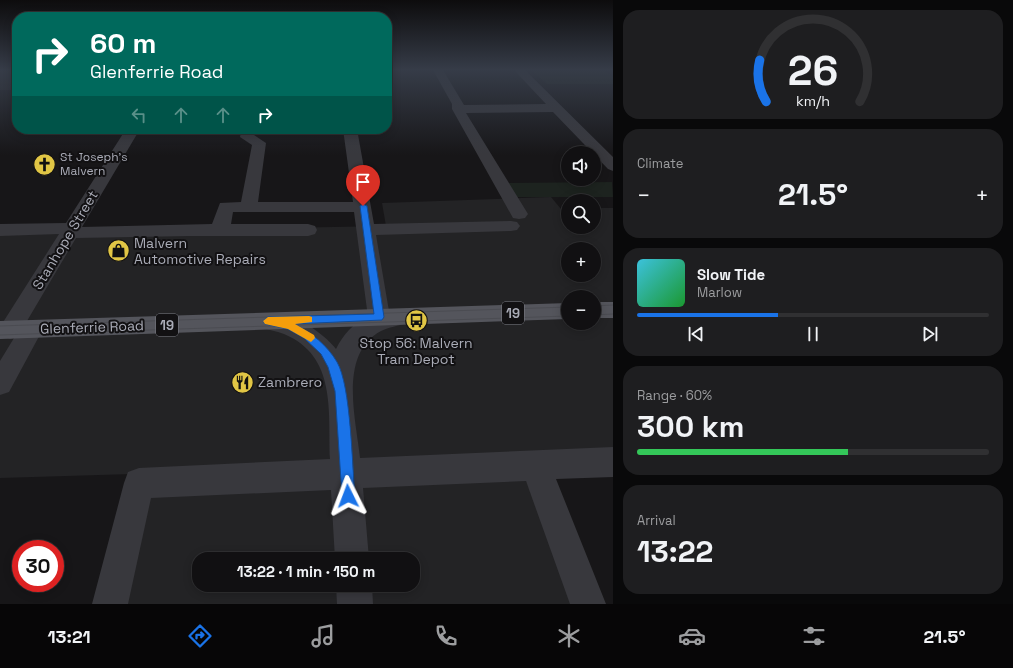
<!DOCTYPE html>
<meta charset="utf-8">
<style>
:root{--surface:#111012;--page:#1e1e20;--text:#f1f3f6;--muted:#9c9d9f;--line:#303032;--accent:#1a73e8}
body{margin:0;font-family:"Space Grotesk",sans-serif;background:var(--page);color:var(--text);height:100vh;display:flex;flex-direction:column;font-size:15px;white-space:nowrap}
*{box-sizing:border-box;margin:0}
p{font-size:13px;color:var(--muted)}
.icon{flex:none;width:22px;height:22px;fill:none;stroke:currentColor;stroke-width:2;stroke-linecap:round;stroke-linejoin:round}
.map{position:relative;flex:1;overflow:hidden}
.details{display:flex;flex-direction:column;gap:10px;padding:10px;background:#09090a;width:400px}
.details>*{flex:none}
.top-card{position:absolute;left:12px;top:12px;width:380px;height:122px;border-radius:16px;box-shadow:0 2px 10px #0003,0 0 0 1px var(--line);background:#00695c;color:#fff;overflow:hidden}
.fabs{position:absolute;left:561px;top:146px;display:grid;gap:8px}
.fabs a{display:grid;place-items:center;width:40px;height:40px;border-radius:50%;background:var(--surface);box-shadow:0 2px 10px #0003,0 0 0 1px var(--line);font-size:20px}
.speed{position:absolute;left:12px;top:540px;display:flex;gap:8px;font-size:20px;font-weight:700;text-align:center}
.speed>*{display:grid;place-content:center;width:52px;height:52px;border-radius:50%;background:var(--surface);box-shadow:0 2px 10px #0003,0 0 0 1px var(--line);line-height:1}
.speed .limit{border:6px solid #d22;background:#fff;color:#111}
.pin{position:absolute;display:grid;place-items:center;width:34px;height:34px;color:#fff;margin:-41px -17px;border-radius:50% 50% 50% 0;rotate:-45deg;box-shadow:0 0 4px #0007}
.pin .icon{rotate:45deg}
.me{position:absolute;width:44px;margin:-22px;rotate:357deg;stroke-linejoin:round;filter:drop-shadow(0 0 3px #0008)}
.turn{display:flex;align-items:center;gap:14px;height:84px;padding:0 12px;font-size:18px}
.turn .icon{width:52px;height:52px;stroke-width:2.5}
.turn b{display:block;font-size:28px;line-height:34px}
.lanes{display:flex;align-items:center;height:38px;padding:0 12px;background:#0003;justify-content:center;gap:20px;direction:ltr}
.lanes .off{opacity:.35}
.big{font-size:30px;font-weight:600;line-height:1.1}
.details .tile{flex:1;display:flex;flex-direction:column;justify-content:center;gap:6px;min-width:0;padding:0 14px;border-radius:16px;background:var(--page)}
.details .dial{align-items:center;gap:0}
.dial svg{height:104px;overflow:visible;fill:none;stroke:var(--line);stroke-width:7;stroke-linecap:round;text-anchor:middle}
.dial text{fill:var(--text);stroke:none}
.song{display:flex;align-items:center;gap:12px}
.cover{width:48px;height:48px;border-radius:6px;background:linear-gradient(135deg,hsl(190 70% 55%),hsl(130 70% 35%))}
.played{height:4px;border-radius:2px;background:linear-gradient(90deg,var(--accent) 40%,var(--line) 40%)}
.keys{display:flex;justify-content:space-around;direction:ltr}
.heat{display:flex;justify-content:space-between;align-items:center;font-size:22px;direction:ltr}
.charge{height:6px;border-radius:3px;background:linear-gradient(90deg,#34c759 60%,var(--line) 0)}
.trip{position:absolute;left:192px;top:552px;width:228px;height:40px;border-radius:16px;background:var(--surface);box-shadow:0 2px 10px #0003,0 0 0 1px var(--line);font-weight:600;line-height:40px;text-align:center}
.tab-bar{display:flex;height:64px;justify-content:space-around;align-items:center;background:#070607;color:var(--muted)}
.tab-bar .icon{width:28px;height:28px}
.tab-bar .on{color:var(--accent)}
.tab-bar b{font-size:18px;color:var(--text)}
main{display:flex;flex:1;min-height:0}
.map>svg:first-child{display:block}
.built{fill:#232325;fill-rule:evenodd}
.green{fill:#1d231f}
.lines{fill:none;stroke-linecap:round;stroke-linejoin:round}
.minor{fill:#38383d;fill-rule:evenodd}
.major{fill:#54555c;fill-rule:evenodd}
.tram{stroke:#4b4c52;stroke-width:1}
.route{fill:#1a73e8;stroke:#114b97}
.slow{fill:#f59e0b}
.labels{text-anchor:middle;stroke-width:4;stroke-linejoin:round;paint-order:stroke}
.far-poi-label{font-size:12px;fill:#aaacb7;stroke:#121113;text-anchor:start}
.shield{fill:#121113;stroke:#7c7e86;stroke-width:1}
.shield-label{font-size:13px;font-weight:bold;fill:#aaacb7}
.street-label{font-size:14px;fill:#aaacb7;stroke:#121113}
.poi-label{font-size:14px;fill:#aaacb7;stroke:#121113;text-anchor:start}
</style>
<main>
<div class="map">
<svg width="613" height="604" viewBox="0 0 613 604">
<rect width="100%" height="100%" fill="#171618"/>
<g class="built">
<rect x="0" y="70" width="17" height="20"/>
<path d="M551,197L561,209H568V227H594V208H613V455L523,473L575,604H117L142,496L302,469L0,478V233L386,226L382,203ZM568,249H594V275H568ZM568,297H594V323H568ZM199,559H413V585H199Z"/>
</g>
<g class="green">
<path d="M532,70H603L613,77V84H547Z"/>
<path d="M612,182L613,197H514L505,183Z"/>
</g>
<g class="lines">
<g class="minor">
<path d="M433,70H443L464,105L546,104L514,70H525L613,157V171L608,169L553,112L466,113L528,214L525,218L519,219L513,218L452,109V104Z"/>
<path d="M126,129H140L82,227L212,224L220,203L241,202L252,145L240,137L242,129H256L254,135L266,143L258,202H353L343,129H357L374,224L511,221L517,222L520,226L517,230L511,231L376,235L389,311L399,309L407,311L410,317L407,323C398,326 389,327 381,331C338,354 356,419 360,458L613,447V477L556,479L606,604H570L526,481L363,488L369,559H335L331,490L151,498L128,604H92L124,483L128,472L139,468L330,459C328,412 337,356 284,334C276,331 268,330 260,327L257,321L260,315C285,307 321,330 336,349C343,335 353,323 368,317L354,212H233L231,224H308L315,226L317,230L315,234L308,236H190L76,238L27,321L31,320L39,323L43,329L9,392L0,395V361L14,338L10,339L2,336L0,327L59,234L0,236V224L66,223Z"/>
<path d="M336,585H372L373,604H337Z"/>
</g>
<g class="major">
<rect x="594" y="302" width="19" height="16"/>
<path d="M568,303V319L0,339V321Z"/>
</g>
<g class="tram">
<path d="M594,306L613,305"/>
<path d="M594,315L613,314"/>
<path d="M0,326L568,307"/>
<path d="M0,335L568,316"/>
</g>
</g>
<linearGradient id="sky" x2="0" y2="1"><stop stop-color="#0d0c0d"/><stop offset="0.45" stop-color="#363c48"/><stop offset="1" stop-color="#363c48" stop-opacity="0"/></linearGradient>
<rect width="613" height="155" fill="url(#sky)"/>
<path class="route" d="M363,204L367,206L384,317L382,320L294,324C312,333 327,345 337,362C351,386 352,465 355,496L353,501L348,503L343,501L342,496L335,391L328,367L321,354L304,338L288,329L265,324L263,321L268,317L374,314L360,206Z"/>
<path class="slow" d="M309,316L312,317V322L295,324L314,335L315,338L311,342L288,329L265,324L263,321L268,317Z"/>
<defs>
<symbol id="church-disc" viewBox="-11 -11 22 22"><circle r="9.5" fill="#e1c645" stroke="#121113"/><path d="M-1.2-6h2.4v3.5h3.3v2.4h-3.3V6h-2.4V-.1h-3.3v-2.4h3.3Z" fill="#111"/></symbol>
<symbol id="shop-disc" viewBox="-11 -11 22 22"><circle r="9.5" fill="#e1c645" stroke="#121113"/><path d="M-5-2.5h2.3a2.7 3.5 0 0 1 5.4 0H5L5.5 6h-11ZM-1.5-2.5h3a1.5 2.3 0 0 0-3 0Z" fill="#111"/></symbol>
<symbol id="bus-disc" viewBox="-11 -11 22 22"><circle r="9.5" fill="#e1c645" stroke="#121113"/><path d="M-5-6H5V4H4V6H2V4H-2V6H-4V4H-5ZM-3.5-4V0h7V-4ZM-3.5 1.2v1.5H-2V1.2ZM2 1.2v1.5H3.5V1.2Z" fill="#111"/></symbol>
<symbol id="restaurant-disc" viewBox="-11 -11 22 22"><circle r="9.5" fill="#e1c645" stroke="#121113"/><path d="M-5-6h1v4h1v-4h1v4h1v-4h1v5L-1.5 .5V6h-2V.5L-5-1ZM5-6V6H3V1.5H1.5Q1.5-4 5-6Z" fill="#111"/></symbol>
</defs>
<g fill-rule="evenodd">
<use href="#church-disc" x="32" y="152" width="25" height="25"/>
<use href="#shop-disc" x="106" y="238" width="25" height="25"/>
<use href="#bus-disc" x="404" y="308" width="25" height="25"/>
<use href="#restaurant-disc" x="230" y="370" width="25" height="25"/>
</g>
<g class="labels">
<g class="far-poi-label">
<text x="60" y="161">St Joseph's<tspan x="60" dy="14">Malvern</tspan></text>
</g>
<g class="shield">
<rect x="502" y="302" width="22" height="22" rx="3"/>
<rect x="156" y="314" width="22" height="22" rx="3"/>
</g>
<g class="shield-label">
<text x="513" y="318">19</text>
<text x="167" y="330">19</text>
</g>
<g class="street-label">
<text transform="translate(65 240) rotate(-59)" y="5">Stanhope Street</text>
<text transform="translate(92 327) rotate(-2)" y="5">Glenferrie Road</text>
</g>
<g class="poi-label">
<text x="134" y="248">Malvern<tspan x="134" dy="16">Automotive Repairs</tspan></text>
<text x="416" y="348" text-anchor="middle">Stop 56: Malvern<tspan x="416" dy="16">Tram Depot</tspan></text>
<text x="258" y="387">Zambrero</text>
</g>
</g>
</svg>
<div class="fabs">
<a><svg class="icon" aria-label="sound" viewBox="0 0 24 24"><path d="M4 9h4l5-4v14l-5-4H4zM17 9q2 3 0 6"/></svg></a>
<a><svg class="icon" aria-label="search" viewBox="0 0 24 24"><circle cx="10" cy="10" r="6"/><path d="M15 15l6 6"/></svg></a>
<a>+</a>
<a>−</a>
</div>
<div class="speed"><div class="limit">30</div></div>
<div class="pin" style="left:363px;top:206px;background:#d93025"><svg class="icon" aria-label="arrive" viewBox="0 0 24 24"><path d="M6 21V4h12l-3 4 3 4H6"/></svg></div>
<svg class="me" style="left:348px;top:496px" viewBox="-20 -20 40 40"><path d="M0-17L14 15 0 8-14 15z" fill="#1a73e8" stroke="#fff" stroke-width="4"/></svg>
<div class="trip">13:22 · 1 min · 150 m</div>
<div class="top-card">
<div class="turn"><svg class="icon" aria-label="right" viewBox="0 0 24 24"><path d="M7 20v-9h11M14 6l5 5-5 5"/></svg><div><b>60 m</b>Glenferrie Road</div></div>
<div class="lanes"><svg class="icon off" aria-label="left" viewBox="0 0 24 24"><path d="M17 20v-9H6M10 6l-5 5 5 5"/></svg><svg class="icon off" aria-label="ahead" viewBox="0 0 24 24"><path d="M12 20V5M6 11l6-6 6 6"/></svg><svg class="icon off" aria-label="ahead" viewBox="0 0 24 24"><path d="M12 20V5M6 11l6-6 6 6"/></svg><svg class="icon" aria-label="right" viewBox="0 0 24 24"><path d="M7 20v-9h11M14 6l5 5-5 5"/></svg></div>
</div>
</div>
<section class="details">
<div class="tile dial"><svg viewBox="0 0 100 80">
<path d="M14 69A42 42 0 1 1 86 69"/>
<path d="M14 69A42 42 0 0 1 9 37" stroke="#1a73e8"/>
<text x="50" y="56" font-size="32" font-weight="700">26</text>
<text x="50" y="72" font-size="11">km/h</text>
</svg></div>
<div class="tile"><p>Climate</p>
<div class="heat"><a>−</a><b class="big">21.5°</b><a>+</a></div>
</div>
<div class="tile">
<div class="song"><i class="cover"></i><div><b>Slow Tide</b><p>Marlow</p></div></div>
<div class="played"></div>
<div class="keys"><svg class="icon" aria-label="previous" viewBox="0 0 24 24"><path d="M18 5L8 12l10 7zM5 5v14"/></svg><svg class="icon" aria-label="pause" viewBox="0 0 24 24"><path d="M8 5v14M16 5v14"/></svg><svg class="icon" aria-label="next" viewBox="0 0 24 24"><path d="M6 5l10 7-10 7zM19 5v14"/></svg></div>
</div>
<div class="tile"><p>Range · 60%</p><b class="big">300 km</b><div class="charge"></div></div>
<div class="tile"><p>Arrival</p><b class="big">13:22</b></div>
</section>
</main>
<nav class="tab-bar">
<b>13:21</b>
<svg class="icon on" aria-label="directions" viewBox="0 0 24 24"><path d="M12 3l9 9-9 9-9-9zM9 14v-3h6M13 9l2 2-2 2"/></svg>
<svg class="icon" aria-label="music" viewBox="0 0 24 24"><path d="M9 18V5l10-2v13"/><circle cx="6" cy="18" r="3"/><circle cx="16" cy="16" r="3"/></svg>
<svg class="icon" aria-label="phone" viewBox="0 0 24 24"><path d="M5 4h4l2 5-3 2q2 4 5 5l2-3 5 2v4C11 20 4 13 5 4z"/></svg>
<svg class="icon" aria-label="climate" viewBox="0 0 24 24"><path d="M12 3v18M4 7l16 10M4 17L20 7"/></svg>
<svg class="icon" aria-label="car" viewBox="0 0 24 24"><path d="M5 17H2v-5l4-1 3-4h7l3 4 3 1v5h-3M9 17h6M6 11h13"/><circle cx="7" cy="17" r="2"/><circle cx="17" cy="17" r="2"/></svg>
<svg class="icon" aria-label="filters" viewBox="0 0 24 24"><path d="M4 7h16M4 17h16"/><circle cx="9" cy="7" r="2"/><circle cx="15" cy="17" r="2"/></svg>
<b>21.5°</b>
</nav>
